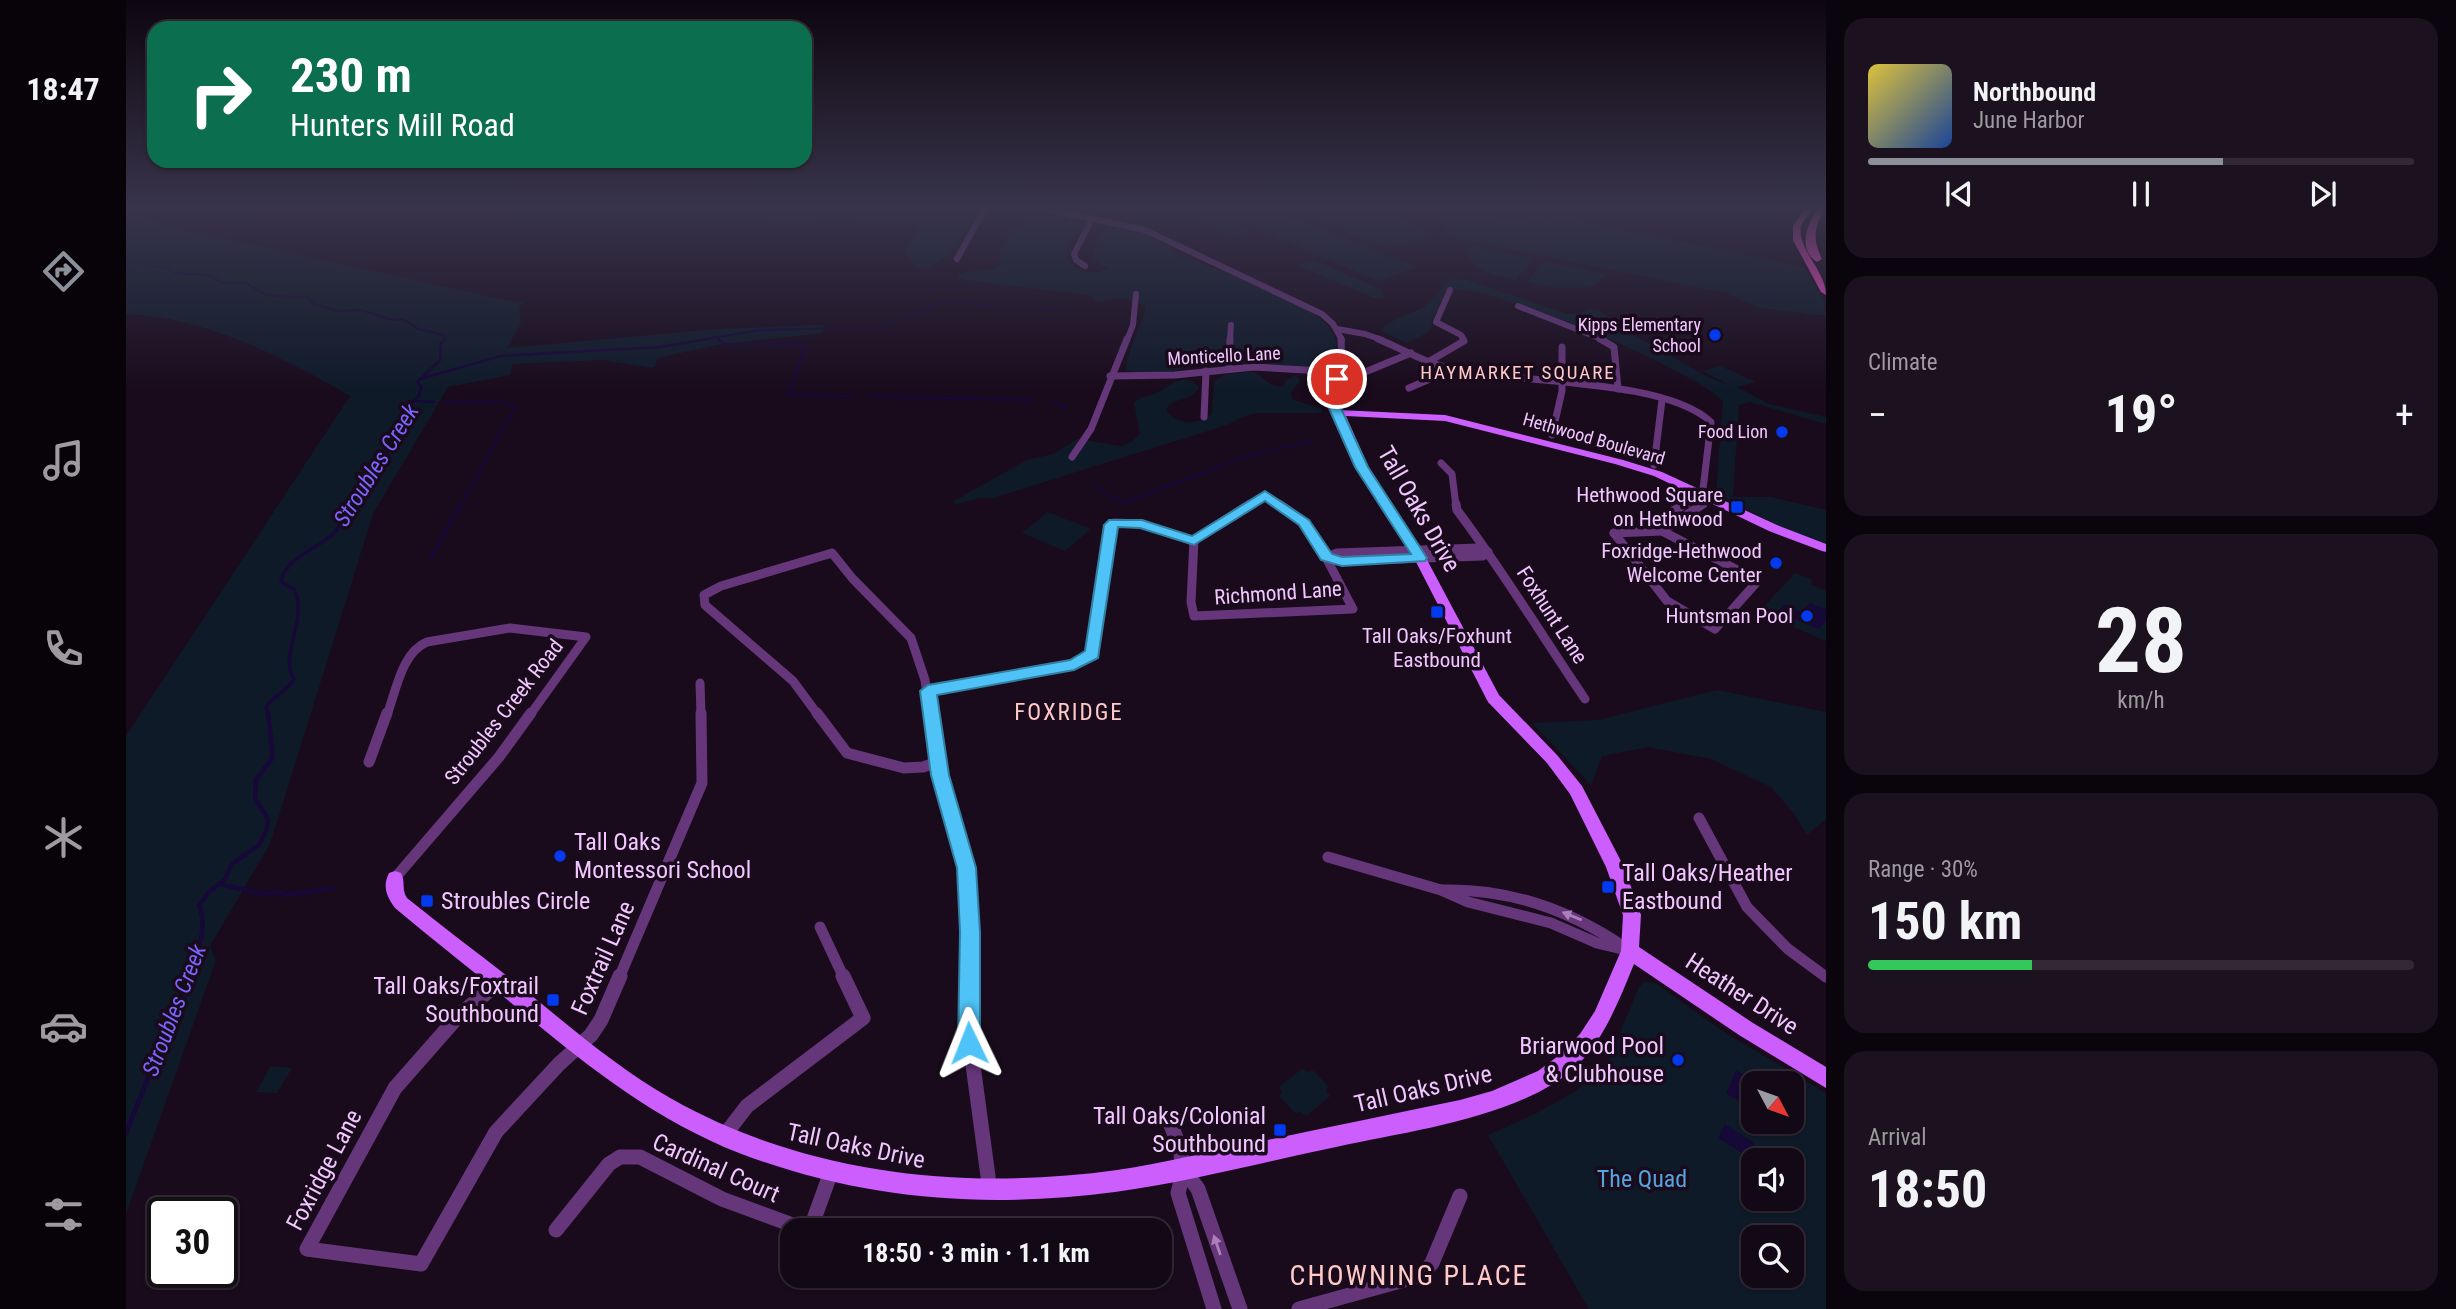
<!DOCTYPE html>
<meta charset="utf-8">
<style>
:root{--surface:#130815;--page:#1c111e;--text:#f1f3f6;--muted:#9d9aa0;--line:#322934;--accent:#8c9099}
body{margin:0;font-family:"Roboto Condensed",sans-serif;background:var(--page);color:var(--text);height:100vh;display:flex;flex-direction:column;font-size:26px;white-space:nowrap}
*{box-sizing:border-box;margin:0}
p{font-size:23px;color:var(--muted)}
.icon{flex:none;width:38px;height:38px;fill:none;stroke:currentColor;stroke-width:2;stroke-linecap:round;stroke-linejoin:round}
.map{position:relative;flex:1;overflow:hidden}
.details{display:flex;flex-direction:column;gap:18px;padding:18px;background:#0a040c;width:630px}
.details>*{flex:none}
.top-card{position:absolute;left:21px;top:21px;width:665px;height:147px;border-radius:21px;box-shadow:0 2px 5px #0004,0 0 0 2px var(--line);background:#0b6e4f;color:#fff;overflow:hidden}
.needle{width:46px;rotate:131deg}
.fabs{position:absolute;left:1615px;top:1071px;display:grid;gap:14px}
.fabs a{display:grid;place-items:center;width:63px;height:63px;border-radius:14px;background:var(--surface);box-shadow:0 2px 5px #0004,0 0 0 2px var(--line);font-size:35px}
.speed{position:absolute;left:21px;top:1197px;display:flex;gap:14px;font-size:35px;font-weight:700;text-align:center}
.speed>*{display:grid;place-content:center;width:91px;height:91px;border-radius:50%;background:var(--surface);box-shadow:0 2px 5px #0004,0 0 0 2px var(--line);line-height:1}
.speed .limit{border:4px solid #111;border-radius:10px;background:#fff;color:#111}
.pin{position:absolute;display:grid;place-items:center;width:60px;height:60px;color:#fff;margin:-30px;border:4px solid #fff;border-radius:50%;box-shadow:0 2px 7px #0007}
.me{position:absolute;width:77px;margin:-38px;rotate:358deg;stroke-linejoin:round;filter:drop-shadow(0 0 5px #0008)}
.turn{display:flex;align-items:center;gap:24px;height:147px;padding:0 28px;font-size:32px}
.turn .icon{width:91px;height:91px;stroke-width:2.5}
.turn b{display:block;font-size:49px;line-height:60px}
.big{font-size:52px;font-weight:700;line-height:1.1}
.details .widget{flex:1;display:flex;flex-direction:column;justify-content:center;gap:10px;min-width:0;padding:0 24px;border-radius:21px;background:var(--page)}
.details .dial{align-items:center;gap:0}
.dial b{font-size:91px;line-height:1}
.song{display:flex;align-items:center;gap:21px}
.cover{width:84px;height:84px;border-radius:10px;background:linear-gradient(135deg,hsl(50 70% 55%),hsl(220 70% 35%))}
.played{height:7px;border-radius:4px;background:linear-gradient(90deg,var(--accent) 65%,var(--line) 65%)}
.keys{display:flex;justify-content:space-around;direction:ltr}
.heat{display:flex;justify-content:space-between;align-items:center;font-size:38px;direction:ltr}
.charge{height:10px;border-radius:5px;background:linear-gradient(90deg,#34c759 30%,var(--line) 0)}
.trip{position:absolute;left:654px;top:1218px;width:392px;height:70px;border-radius:21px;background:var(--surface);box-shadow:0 2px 5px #0004,0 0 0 2px var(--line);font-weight:700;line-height:70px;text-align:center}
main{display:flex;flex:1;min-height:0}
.tab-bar{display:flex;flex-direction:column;width:126px;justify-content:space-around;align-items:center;background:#080308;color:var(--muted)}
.tab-bar .icon{width:49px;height:49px}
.tab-bar .active{color:var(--accent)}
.tab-bar b{font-size:32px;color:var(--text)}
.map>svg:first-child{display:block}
.green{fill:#0f1a29;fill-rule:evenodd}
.water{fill:#160837}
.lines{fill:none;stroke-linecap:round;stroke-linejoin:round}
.stream-far4{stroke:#160837;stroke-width:2}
.stream-far3{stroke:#160837;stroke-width:2.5}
.stream-far2{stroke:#160837;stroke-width:3.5}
.stream-far1{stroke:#160837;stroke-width:4.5}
.stream{stroke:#160837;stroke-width:5}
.street-far4{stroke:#66367a;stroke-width:6}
.street-far3{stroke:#66367a;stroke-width:7}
.street-far2{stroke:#66367a;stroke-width:9}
.street-far1{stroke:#66367a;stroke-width:11}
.street{stroke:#66367a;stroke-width:15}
.secondary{fill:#cc5efe;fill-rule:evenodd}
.primary{fill:#fe4ecb;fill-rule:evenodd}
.oneway{fill:#ac7ebc}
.route{fill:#4fc3f7;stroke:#337fa1;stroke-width:2}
.poi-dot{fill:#023aef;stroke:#190b1c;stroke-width:2.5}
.labels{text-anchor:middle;stroke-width:7;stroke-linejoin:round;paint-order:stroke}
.far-poi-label{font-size:18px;fill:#f2c6ff;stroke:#190b1c;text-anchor:end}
.far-street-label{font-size:18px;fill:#f2c6ff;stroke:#190b1c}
.far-neighbourhood-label{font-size:19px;letter-spacing:2px;fill:#ffc9c8;stroke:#190b1c}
.poi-label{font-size:21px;fill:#f2c6ff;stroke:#190b1c;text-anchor:end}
.street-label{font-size:21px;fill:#f2c6ff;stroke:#190b1c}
.water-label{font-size:23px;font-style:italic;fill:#7966fe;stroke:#190b1c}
.neighbourhood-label{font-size:23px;letter-spacing:2px;fill:#ffc9c8;stroke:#190b1c}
.near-street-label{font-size:24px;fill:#f2c6ff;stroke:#190b1c}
.near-poi-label{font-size:24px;fill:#f2c6ff;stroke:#190b1c;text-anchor:start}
.near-park-label{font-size:24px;fill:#54a4dd;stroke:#190b1c}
.near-neighbourhood-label{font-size:28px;letter-spacing:2px;fill:#ffc9c8;stroke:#190b1c}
</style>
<main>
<nav class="tab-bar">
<b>18:47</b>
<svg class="icon active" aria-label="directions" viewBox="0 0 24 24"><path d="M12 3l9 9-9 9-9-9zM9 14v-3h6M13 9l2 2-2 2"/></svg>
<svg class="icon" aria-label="music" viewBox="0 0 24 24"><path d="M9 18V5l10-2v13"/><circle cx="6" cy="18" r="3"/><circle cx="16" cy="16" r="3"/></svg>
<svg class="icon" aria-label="phone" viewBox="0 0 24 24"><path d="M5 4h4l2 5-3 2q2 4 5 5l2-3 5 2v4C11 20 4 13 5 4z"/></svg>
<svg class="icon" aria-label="climate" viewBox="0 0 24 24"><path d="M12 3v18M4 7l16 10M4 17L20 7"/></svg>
<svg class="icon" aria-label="car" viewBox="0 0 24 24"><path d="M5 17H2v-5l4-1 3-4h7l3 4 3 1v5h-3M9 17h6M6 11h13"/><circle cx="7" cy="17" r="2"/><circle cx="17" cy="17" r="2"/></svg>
<svg class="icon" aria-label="filters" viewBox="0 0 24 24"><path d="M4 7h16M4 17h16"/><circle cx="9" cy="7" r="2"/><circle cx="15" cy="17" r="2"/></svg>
</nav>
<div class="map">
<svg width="1700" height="1309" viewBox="0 0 1700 1309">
<rect width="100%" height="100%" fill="#190b1c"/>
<g class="green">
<path d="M0,208L37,225L388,302L399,301L393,307L395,323L381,348L591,329L698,325L697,333L596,344L532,358L528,368L478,360L386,364L384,375L322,387L247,514L144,844L84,946L90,960L0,1214V736L224,396C156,357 80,317 0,314Z"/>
<path d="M506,208H644L681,216L714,218L808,212L815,208H853C839,231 824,265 794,268C787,265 780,257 779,249L793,227L785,223L541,218Z"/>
<path d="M1031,208H1127L1125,210L1133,213L1146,209L1291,267L1252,281L1108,219L1104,221L1126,231L1106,237L1066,216L1059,218Z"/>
<path d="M1160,208C1199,208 1270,202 1299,234V239L1282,245H1263L1265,246L1260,248Z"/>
<path d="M1347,208H1448L1453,218L1395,216Z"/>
<path d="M867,210L944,217L952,220L955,225C950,233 939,245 941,255C945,274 969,276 982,269L971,262L966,254C973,243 970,229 984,226C998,222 1027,235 1039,243C1045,247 1047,253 1055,256C1094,271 1171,295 1199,323C1209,333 1214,350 1210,363L1199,368L1122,365L1096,355C1073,366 1024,381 1000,370C1000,349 1021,317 1019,306C1003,297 988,297 971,302L966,296L832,279L833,275C847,268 861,273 875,266L873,253L884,231L901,223C891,215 873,219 861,213Z"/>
<path d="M1317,214L1456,221L1678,267L1698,301L1700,316L1634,308L1600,293L1316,235Z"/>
<path d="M1343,246L1407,259L1390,280C1372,276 1350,272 1341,255Z"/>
<path d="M1186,260L1257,290L1254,293L1260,297L1251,299L1170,265Z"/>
<path d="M1418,261L1480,274C1468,297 1423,287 1402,282Z"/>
<path d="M1324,279L1341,280L1442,314H1452L1465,309L1475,311L1493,327L1584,378L1605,386L1576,371L1595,366L1629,382L1611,387L1643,404L1700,417V424L1624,402L1613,405L1607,495L1603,497H1645L1700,510V545L1672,536L1590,494L1597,401C1568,370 1358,280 1320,290L1305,323L1307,326L1301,333L1280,343L1257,332L1255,329L1262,323L1298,307Z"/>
<path d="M1127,372C1139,376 1142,389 1158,386L1159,381L1170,375L1174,381L1165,392L1166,399L1195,409L1196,413H1131L1117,417L1101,425L867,498H854L831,504L826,502L901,460L927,454L951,439L995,446L1004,443L1014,434L1008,403C1014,396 1020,397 1028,394C1044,387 1057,370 1073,387C1066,402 1049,396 1040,409L1042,413C1056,426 1071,424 1086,414L1088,381L1100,374Z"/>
<path d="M922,512L965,529L939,551L896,533Z"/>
<path d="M1669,573L1687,580L1684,584L1700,591V641L1633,612Z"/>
<path d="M1591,690L1700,712V819L1681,835L1669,815L1645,787L1585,759L1522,747L1476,756L1465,785L1406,723L1473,720Z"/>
<path d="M1518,982L1529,983L1598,1032L1700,1093V1309H1463L1362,1135L1407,1115L1450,1091L1482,1062L1513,987ZM1628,1083H1666V1122H1628ZM1628,1160H1666V1199H1628ZM1628,1237H1666V1276H1628Z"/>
<path d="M145,1066L166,1068L151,1093L130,1092Z"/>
<path d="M1177,1068L1180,1072L1188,1071L1202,1086L1200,1091L1204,1096L1180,1116L1175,1112L1169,1113L1154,1097L1156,1091L1152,1088Z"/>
</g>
<g class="water">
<path d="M1684,603L1700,609V621L1693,629L1652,612L1658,604L1676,612Z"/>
<path d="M1610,1070L1631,1083H1628L1627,1108L1600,1094Z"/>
<path d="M1599,1124L1628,1143L1622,1157L1592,1138Z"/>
</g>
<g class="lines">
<g class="stream-far4">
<path d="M0,261L40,268L48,273L82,275L97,283H120L140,295L182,298L187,304L211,311L235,310L263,319L279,320L292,329L318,335V340"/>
<path d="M589,336L594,340"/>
<path d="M574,340L634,330L756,327L811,304L827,301L866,307L941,309"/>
</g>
<g class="stream-far3">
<path d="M592,339L598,344L680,345L663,395L727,396"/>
<path d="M294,379L375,356L534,347L582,339"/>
<path d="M743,396L906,400"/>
<path d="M286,401L308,402"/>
<path d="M320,402H378L389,407L338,500"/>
<path d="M928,402L941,408"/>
<path d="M968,485L986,499L999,502C1062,481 1120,450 1187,442"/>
<path d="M223,506L228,495L245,479L283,419L280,407L293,396L295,386L291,382L314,360L315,343L319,339"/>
</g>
<g class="stream-far2">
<path d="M305,558L335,504"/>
<path d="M143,715L140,707C148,696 161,691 168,679C152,655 183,622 168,589L155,582C159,558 191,549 207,534C215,526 219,515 224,504"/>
</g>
<g class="stream-far1">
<path d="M93,884L137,894L154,892L159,895L207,888"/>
<path d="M62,978C70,953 83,930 73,905L82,893L99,879L106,864L133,845L141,829L142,819L129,799L130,780L147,757L142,713"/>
</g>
<path class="stream" d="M0,1133L63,976"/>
<g class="street-far4">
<path d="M914,208L1019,230L1196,314L1207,324L1216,340"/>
<path d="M831,259L859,208"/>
<path d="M959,266L950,260L948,254L966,219"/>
<path d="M1324,290L1310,322L1335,335L1338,340"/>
<path d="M1392,306L1478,340"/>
<path d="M1211,329L1239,334L1256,340"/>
<path d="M1001,340L1007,325L1010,294"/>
<path d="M1104,340L1105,325"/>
</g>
<g class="street-far3">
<path d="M1252,339C1279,350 1303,365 1331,370C1395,383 1539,379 1585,422L1575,506"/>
<path d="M1474,339L1488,347L1492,389"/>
<path d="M1302,362L1338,341L1337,339"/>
<path d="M1103,368L1104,339"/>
<path d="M1232,375L1285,353"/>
<path d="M984,376L1049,375L1128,367L1214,372"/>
<path d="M1283,388L1327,369"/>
<path d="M1213,413L1205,396L1216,362L1215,339"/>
<path d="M1078,417L1080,371"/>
<path d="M1426,435L1436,391V347"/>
<path d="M946,457L965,429L1001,339"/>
<path d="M1315,463L1326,474L1330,506"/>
<path d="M1528,465L1536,400"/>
<path d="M1122,506L1139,495L1156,506"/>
<path d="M1556,506L1579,494"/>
</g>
<g class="street-far2">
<path d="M1124,504L1068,540L1065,602L1068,616L1227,609L1186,531L1175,519L1153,504"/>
<path d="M1330,504L1331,510C1377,571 1416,636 1459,699"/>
<path d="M1488,533L1536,531L1577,504"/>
<path d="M1488,533L1541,601L1589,629L1630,583L1621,575L1536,531L1532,519L1560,504"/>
<path d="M1200,557L1216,561L1357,556L1362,552"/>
<path d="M1201,557L1211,553L1352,548L1362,552"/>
<path d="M574,683L575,715"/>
<path d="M802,691L948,664L967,654L985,525L988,523L1016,524L1067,541"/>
<path d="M261,715C270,691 276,652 301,642L384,628L460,637L404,715"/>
<path d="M692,715L667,681L579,605L578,595L595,586L706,553L727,579L785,638L799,680L804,715"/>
</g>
<g class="street-far1">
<path d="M691,713L721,753L778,768L797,767L811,762"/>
<path d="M804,713L814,775L841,868L843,978"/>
<path d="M243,762L261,713"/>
<path d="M1573,818L1621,907L1662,949L1700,977"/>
<path d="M1202,857L1315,890L1342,902L1425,923L1471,943L1504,951"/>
<path d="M269,878L373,757L405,713"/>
<path d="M1316,890C1384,888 1446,911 1501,949"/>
<path d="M694,927L718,978"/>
<path d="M493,978L576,783L575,713"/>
</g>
<g class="street">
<path d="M843,976L842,1028L864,1191"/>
<path d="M374,982L334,1014L269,1088L181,1249L295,1264L370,1132L433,1064L465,1035L475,1020L494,976"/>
<path d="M1042,1118L1053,1145L1058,1170L1052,1193L1088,1309"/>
<path d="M598,1136L621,1106L737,1018L717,976"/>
<path d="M1058,1170L1072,1189L1114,1309"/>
<path d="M430,1230L483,1164L494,1157H514L596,1199L680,1230"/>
<path d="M684,1230L705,1172"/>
<path d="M1173,1309L1296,1275L1306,1263L1334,1196"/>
</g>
<path class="secondary" d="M1213,410L1319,415L1497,460L1536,472L1651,525L1700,544V552L1696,551L1643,531L1528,476L1489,464L1319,421L1220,416L1242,466L1300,558L1373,695L1431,755L1456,786L1498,867L1515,915L1513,947L1627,1023L1700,1067V1088L1613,1035L1508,964C1489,1010 1472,1057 1427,1084C1366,1121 1279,1132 1210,1147C1137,1162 1063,1182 989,1192C858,1209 736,1200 613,1153C526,1119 455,1061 384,1002C346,970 307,940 269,908C261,897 256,887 263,873L269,871L275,873C280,882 275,889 281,898C318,928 357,957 394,986C443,1026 491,1068 546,1099C681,1175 839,1191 991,1170C1038,1163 1085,1151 1132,1142C1199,1128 1267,1114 1334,1100L1366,1091L1412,1071L1432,1056L1454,1034L1469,1011L1495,951L1497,915L1480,867L1444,794L1421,763L1362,702L1288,558L1230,466L1208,413Z"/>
<g class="primary">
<path d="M1679,208H1687C1683,214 1677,221 1675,227C1671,249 1700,271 1700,295L1695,292L1667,240V226Z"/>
<path d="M1692,208H1700C1688,226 1686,239 1696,259L1691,262C1671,249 1681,224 1692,208Z"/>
</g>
</g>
<defs><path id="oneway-solid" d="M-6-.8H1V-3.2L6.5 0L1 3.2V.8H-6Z" transform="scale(1.75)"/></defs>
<g class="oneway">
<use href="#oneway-solid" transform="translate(1446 916) rotate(-158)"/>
<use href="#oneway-solid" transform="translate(1091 1245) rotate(-109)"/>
</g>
<linearGradient id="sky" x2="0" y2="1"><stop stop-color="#0e060f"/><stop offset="0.53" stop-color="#38344b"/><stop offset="1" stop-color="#38344b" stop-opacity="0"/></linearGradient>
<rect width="1700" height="391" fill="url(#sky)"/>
<path class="route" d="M1211,376L1217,379L1211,396L1213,404L1242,467L1301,558L1299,561L1216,566L1195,560L1173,525L1139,501L1068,545L1014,528L992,527L972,658L948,670L811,695L823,775L850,868L854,932V1043L851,1050L843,1053L835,1050L832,1043L834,932L831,868L805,775L794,691L802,685L944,660L959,651L978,525L983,520H1016L1066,536L1139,491L1183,520L1206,554L1216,557L1285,554L1229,467L1201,404C1199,395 1201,379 1211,376Z"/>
<g class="poi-dot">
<circle cx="1589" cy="335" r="7"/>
<circle cx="1656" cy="432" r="7"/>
<rect x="1604" y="500" width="14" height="14" rx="3.5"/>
<circle cx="1650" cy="563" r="7"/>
<rect x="1304" y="605" width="14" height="14" rx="3.5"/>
<circle cx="1681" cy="616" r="7"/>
<circle cx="434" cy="856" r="7"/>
<rect x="1475" y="880" width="14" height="14" rx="3.5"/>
<rect x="294" y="894" width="14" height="14" rx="3.5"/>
<rect x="420" y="993" width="14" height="14" rx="3.5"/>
<circle cx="1552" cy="1060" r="7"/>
<rect x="1147" y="1123" width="14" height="14" rx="3.5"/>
</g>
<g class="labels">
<g class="far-poi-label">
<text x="1575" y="331">Kipps Elementary<tspan x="1575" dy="21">School</tspan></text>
<text x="1642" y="438">Food Lion</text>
</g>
<g class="far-street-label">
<text transform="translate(1098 356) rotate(-3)" y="6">Monticello Lane</text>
<text transform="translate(1468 439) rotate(16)" y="6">Hethwood Boulevard</text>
</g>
<g class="far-neighbourhood-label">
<text x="1392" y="379">HAYMARKET SQUARE</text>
</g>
<g class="poi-label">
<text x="1597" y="502">Hethwood Square<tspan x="1597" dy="24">on Hethwood</tspan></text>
<text x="1636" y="558">Foxridge-Hethwood<tspan x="1636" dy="24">Welcome Center</tspan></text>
<text x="1667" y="623">Huntsman Pool</text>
<text x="1311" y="643" text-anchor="middle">Tall Oaks/Foxhunt<tspan x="1311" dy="24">Eastbound</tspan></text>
</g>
<g class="street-label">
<text transform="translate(1152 593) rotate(-4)" y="7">Richmond Lane</text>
<text transform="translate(1426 615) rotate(57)" y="7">Foxhunt Lane</text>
<text transform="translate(378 712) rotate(-52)" y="7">Stroubles Creek Road</text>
</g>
<g class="water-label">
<text transform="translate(250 465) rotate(-58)" y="8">Stroubles Creek</text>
<text transform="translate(48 1010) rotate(-69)" y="8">Stroubles Creek</text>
</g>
<g class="neighbourhood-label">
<text x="943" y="720">FOXRIDGE</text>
</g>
<g class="near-street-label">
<text transform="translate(1293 509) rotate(60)" y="8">Tall Oaks Drive</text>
<text transform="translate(477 958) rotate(-66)" y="8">Foxtrail Lane</text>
<text transform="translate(1616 994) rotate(33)" y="8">Heather Drive</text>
<text transform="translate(1297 1089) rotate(-13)" y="8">Tall Oaks Drive</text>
<text transform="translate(730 1146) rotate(12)" y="8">Tall Oaks Drive</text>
<text transform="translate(590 1168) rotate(24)" y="8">Cardinal Court</text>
<text transform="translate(198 1170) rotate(-62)" y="8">Foxridge Lane</text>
</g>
<g class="near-poi-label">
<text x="448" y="850">Tall Oaks<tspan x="448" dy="28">Montessori School</tspan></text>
<text x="1496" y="881">Tall Oaks/Heather<tspan x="1496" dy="28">Eastbound</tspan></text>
<text x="315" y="909">Stroubles Circle</text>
<text x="413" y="994" text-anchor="end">Tall Oaks/Foxtrail<tspan x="413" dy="28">Southbound</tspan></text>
<text x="1538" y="1054" text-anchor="end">Briarwood Pool<tspan x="1538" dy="28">&amp; Clubhouse</tspan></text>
<text x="1140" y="1124" text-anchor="end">Tall Oaks/Colonial<tspan x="1140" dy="28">Southbound</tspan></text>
</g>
<g class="near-park-label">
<text x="1516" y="1187">The Quad</text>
</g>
<g class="near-neighbourhood-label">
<text x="1283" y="1285">CHOWNING PLACE</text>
</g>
</g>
</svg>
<div class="fabs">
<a><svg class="needle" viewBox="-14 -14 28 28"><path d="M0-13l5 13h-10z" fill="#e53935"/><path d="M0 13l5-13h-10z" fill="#9d9aa0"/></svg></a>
<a><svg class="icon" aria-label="sound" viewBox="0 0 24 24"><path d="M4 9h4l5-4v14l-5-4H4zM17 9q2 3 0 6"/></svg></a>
<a><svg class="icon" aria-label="search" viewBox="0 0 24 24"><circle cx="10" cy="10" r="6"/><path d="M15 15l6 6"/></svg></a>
</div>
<div class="speed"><div class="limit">30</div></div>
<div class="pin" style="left:1211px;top:379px;background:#d93025"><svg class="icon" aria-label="arrive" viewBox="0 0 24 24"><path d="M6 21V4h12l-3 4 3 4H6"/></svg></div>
<svg class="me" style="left:843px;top:1043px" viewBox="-20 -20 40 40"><path d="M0-17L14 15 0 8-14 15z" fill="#4fc3f7" stroke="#fff" stroke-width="4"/></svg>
<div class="trip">18:50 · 3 min · 1.1 km</div>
<div class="top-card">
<div class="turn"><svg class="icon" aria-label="right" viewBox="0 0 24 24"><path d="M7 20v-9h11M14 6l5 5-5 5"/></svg><div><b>230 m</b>Hunters Mill Road</div></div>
</div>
</div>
<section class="details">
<div class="widget">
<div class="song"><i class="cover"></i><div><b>Northbound</b><p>June Harbor</p></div></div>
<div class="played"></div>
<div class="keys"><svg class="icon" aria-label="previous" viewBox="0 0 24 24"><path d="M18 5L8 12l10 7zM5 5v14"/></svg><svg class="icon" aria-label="pause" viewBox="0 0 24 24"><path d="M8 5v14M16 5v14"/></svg><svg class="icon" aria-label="next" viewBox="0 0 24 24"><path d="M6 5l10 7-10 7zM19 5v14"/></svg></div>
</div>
<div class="widget"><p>Climate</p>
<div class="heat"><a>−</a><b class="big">19°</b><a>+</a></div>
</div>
<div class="widget dial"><b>28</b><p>km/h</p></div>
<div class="widget"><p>Range · 30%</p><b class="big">150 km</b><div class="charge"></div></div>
<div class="widget"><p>Arrival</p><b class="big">18:50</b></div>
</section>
</main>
